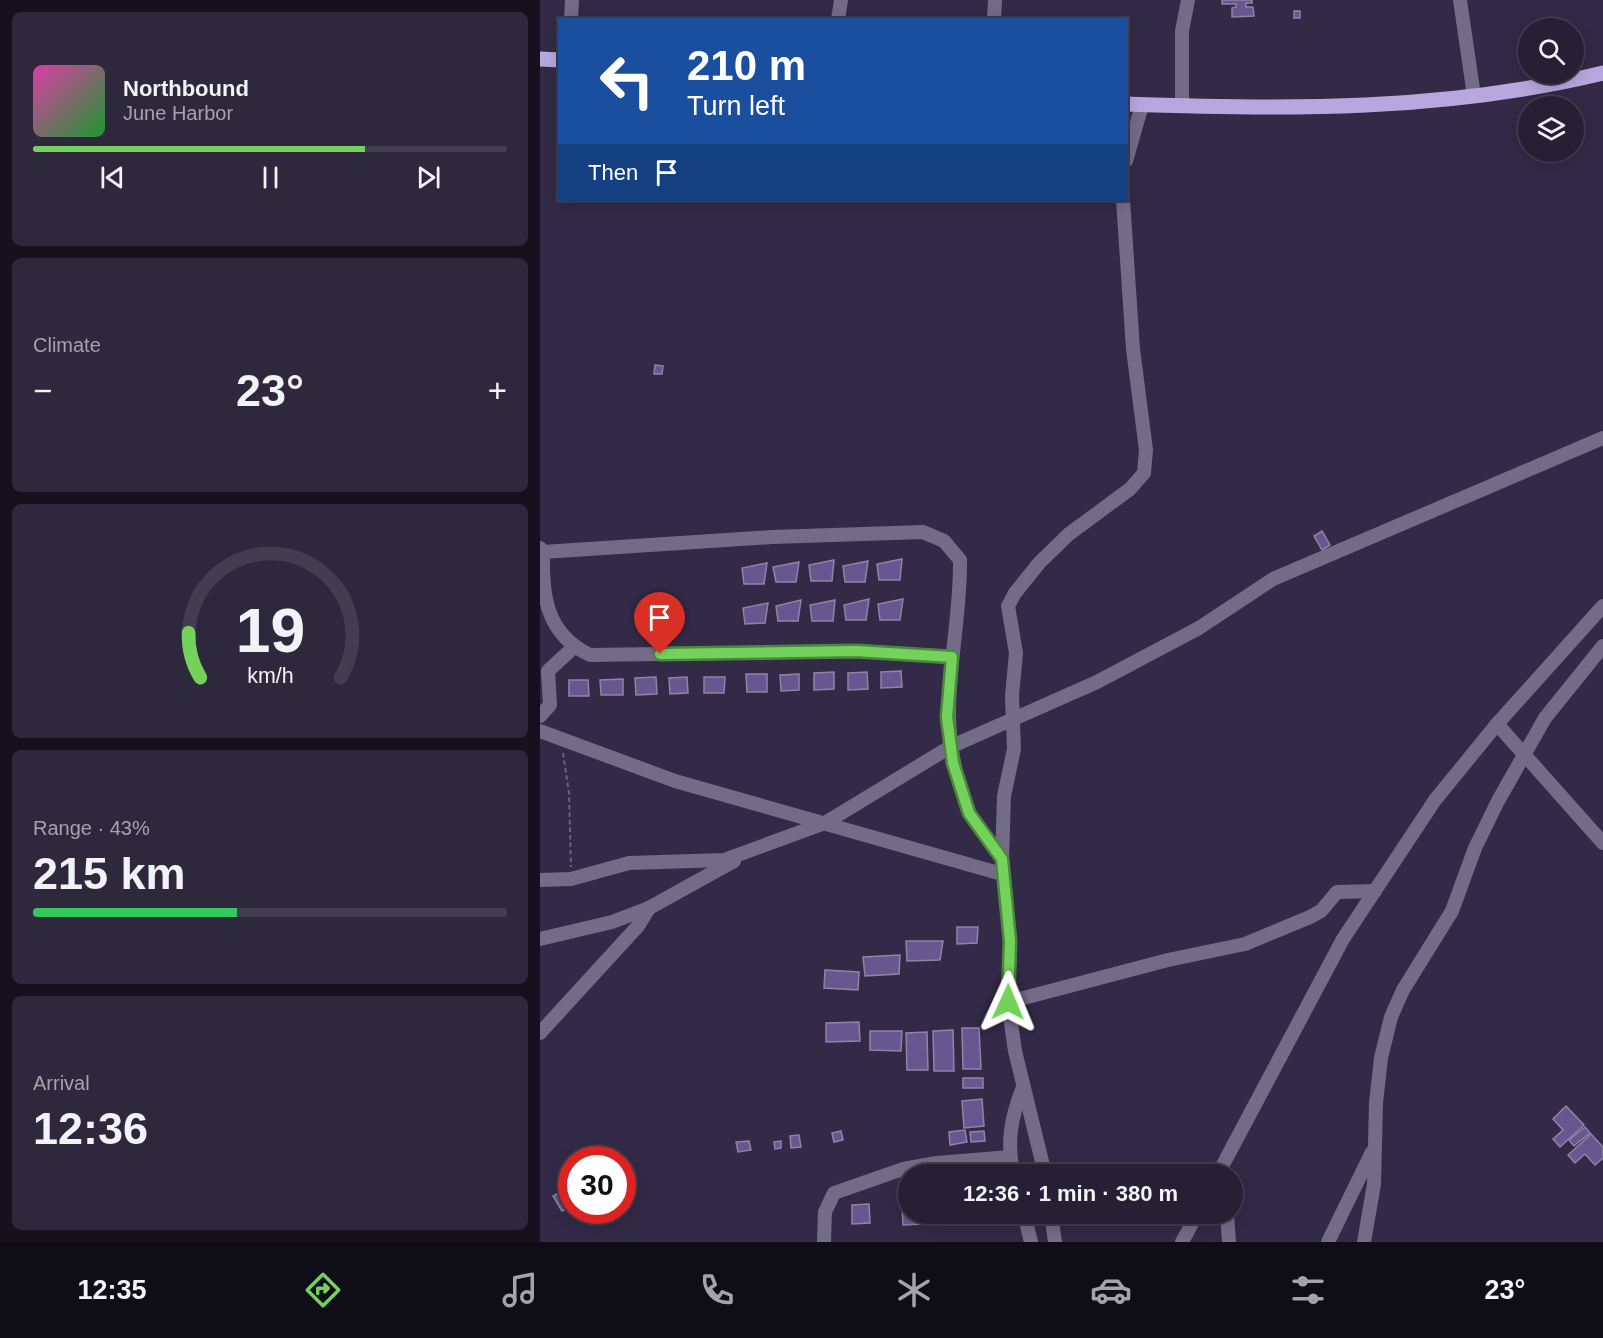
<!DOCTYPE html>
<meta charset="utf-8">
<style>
:root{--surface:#262034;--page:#2e283c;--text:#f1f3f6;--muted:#a4a3ac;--line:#423e4f;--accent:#74d25c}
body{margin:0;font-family:Arial,sans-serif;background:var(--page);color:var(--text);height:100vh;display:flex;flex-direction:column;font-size:22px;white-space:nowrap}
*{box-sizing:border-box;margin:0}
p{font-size:20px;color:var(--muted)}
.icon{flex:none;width:33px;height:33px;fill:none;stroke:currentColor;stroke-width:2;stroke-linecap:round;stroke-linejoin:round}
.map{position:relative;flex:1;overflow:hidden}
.sheet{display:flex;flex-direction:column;gap:12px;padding:12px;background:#15121d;width:540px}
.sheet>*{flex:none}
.banner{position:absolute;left:18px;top:18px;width:570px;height:183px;border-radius:0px;box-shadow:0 3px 15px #0003,0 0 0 2px var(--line);background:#1a4fa0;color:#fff;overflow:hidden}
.controls{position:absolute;left:978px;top:18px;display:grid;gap:12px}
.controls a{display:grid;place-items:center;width:66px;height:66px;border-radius:50%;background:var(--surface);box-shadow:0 3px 15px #0003,0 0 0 2px var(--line);font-size:30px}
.speed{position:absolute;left:18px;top:1146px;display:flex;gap:12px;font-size:30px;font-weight:700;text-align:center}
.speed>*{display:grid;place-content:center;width:78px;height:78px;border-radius:50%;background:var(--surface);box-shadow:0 3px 15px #0003,0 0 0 2px var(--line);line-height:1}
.speed .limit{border:9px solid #d22;background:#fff;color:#111}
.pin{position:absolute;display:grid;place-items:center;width:51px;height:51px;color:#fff;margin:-62px -26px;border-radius:50% 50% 50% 0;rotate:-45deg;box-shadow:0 0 6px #0007}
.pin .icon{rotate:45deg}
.me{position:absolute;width:66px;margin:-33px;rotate:1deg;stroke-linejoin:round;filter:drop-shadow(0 0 4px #0008)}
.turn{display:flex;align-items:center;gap:21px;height:126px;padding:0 30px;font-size:27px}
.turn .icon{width:78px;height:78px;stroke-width:2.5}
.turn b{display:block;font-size:42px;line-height:51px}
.then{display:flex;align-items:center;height:57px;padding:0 30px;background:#0003;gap:12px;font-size:22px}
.big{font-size:45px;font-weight:700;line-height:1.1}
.sheet .card{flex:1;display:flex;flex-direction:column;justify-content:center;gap:9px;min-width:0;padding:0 21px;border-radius:9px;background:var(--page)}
.sheet .dial{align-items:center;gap:0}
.dial svg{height:156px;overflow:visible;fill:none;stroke:var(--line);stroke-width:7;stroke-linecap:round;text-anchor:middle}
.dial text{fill:var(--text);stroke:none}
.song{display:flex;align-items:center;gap:18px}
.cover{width:72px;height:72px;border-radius:9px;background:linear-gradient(135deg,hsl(320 70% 55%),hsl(130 70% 35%))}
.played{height:6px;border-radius:3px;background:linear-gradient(90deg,var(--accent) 70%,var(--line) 70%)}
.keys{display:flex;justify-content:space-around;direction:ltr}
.heat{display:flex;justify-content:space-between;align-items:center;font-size:33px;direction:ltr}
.charge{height:9px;border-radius:4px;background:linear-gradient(90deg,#34c759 43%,var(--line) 0)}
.trip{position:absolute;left:358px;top:1164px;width:345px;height:60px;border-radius:30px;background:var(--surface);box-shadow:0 3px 15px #0003,0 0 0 2px var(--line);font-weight:700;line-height:60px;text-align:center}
.tabs{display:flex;height:96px;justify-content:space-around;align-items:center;background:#0f0d15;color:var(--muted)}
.tabs .icon{width:42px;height:42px}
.tabs .active{color:var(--accent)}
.tabs b{font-size:27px;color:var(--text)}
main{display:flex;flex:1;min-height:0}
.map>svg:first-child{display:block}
.building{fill:#675791;stroke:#8d85a6;stroke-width:1.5}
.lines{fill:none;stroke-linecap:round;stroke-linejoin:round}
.path{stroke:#69627b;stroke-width:2;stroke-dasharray:4.5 3;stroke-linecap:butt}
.minor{stroke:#736c87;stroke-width:14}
.major{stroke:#b6a8df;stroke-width:15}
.route-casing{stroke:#4b883c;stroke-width:15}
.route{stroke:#74d25c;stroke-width:10}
</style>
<main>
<section class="sheet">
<div class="card">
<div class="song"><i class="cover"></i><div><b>Northbound</b><p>June Harbor</p></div></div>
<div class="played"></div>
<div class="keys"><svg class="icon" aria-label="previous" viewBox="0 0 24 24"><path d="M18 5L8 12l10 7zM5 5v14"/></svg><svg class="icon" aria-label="pause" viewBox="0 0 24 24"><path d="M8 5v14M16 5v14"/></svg><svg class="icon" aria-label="next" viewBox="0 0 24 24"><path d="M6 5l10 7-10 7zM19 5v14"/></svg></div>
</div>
<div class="card"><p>Climate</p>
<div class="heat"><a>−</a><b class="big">23°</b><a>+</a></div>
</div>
<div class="card dial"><svg viewBox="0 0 100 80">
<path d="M14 69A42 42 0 1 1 86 69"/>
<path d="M14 69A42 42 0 0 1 8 46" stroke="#74d25c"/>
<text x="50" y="56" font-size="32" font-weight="700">19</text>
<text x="50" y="72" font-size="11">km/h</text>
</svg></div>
<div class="card"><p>Range · 43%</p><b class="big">215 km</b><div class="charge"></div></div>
<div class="card"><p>Arrival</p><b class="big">12:36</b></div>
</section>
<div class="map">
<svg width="1063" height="1242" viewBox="0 0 1063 1242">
<rect width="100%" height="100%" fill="#322a46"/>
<g class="building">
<path d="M682,0H712V3H706V7H713L714,16L692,17V8L696,7V4H682Z"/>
<rect x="754" y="11" width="6" height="7"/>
<path d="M115,365L123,366L122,374H114Z"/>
<path d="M782,531L790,545L782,550L774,536Z"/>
<path d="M362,559L360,580H339L337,564Z"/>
<path d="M294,560L292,581H271L269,565Z"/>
<path d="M328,561L325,582H305L303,566Z"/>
<path d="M259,562L256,582H236L233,567Z"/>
<path d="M227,563L224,584H204L202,568Z"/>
<path d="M329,599L326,620H306L304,605Z"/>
<path d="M363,599L360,620H340L338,604Z"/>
<path d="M261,600L258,621H238L236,606Z"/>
<path d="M295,600L293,621H272L270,605Z"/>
<path d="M228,603L225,623L205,624L203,608Z"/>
<path d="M361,671L362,687L341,688V672Z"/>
<path d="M294,672V689L274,690V673Z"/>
<path d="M327,672L328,689L308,690V673Z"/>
<path d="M206,674H227V692H207Z"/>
<path d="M259,674V690L241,691L240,675Z"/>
<path d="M116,677L117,694L96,695L95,678Z"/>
<path d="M147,677L148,693L130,694L129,678Z"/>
<path d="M164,677H185L184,693H164Z"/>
<path d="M83,679V695H61L60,680Z"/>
<path d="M29,680H48L49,696H29Z"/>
<path d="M417,927H438L437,943L417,944Z"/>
<path d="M366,941H403L400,960L367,961Z"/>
<path d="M360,955L359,974L325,976L323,957Z"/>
<path d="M285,970L319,972L318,990L284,988Z"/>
<path d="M450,1012L456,1013L455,1022H449Z"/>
<path d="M319,1022L320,1041L286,1042V1023Z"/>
<path d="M422,1028H439L441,1069H423Z"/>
<path d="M413,1030L414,1071H394L393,1031Z"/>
<path d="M330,1031H362L361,1051L330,1050Z"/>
<path d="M387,1032L388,1070H367L366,1033Z"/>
<rect x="423" y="1078" width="20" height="10"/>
<path d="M442,1099L444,1126L424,1128L422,1101Z"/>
<path d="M1026,1106L1044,1125L1020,1147L1013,1139L1023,1130L1013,1119Z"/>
<path d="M1045,1127L1050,1133L1034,1146L1029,1140Z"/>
<path d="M425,1130L427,1142L410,1145L409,1132Z"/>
<path d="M301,1131L303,1140L294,1142L292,1133Z"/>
<path d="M444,1131L445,1141L431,1142L430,1132Z"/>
<path d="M1051,1134L1063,1147V1158L1055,1165L1045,1154L1035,1163L1028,1155Z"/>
<path d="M259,1135L261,1147L251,1148L250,1136Z"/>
<path d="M209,1141L211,1150L198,1152L196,1142Z"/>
<path d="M241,1141V1148L235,1149L234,1142Z"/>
<path d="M26,1189L32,1198V1206L22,1211L13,1196Z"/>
<path d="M329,1204L330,1223L312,1224V1205Z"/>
<path d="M362,1205H369V1214H383L384,1224L363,1225Z"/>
<path d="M426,1214H443V1220L426,1222Z"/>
</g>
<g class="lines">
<path class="path" d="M23,753L29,793L31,867"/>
<g class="minor">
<path d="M920,0L934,96"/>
<path d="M31,20L32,0"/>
<path d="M298,20L301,0"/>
<path d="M454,20L455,0"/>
<path d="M642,106V31L648,0"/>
<path d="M586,161L602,105"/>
<path d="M0,548L3,552C2,596 6,634 50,655L316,651L412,657"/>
<path d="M3,552L232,537L383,532L404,541L420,560C421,640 394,709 421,788C424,796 426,806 430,814C439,829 452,844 462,859"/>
<path d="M0,716L10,705L8,671L35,646"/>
<path d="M957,724L1063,843"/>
<path d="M0,731L135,781L462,874"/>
<path d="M0,880L31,879L89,863L184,860L285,823L410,747L557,682L659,628L733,579L1063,438"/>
<path d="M0,939L72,922L109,908"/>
<path d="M468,1002L628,960L705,944L770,917L781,911L797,892L835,891"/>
<path d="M0,1033L98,926L109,908L194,861"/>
<path d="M474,1174C466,1144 471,1117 483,1087"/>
<path d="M505,1174L475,1051L468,1002L470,941L462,859L464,796L474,749L472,696L476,653L468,606L475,593L500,562L529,534L590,489L604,473L606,450L593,349L583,200"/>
<path d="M678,1174L803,939L895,800L957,724L1063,606"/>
<path d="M484,1214L491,1242"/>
<path d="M511,1214L515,1242"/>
<path d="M687,1214L689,1242"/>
<path d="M284,1242L285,1212L294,1193L363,1169L397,1163L470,1157"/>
<path d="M642,1242L657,1214"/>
<path d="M788,1242L832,1152"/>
<path d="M824,1242L834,1184L836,1103L841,1058L851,1017L863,990L912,911L935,848L958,801L1005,718L1063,646"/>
</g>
<g class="major">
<path d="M0,59L20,60"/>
<path d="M586,104C746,110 906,111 1063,73"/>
</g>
</g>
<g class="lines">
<defs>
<path id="route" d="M120,654L316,651L412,657L407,717L413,763L429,813L462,859L470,941L468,1002"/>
</defs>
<use href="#route" class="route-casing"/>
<use href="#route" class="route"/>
</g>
</svg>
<div class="controls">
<a><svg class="icon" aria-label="search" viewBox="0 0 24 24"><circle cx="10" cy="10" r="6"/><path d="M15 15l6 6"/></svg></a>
<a><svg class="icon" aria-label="layers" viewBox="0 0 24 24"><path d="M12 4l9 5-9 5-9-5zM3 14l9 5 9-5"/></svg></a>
</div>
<div class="speed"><div class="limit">30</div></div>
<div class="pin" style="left:120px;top:654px;background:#d93025"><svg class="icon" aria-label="arrive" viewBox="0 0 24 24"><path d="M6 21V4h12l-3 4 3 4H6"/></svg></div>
<svg class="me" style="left:468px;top:1002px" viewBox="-20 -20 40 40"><path d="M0-17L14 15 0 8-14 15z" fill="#74d25c" stroke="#fff" stroke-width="4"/></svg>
<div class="trip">12:36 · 1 min · 380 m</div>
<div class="banner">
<div class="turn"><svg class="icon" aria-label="left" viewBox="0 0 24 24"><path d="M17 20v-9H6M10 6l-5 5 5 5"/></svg><div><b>210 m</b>Turn left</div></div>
<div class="then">Then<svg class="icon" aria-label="arrive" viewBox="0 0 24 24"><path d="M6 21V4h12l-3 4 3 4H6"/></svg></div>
</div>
</div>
</main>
<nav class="tabs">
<b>12:35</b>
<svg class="icon active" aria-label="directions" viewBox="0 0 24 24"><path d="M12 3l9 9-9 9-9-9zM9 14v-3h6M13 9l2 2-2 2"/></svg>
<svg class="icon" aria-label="music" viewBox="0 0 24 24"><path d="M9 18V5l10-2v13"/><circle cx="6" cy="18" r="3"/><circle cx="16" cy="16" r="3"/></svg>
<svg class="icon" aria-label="phone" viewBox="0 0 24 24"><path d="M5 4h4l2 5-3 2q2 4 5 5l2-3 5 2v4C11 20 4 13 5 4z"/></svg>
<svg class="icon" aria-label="climate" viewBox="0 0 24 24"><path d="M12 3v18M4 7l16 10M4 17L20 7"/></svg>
<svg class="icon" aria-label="car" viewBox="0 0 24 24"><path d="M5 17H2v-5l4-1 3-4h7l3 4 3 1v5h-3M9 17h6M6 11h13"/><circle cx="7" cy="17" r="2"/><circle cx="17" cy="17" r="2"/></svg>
<svg class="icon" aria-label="filters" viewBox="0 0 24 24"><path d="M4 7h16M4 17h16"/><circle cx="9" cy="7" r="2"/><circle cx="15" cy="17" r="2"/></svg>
<b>23°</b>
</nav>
